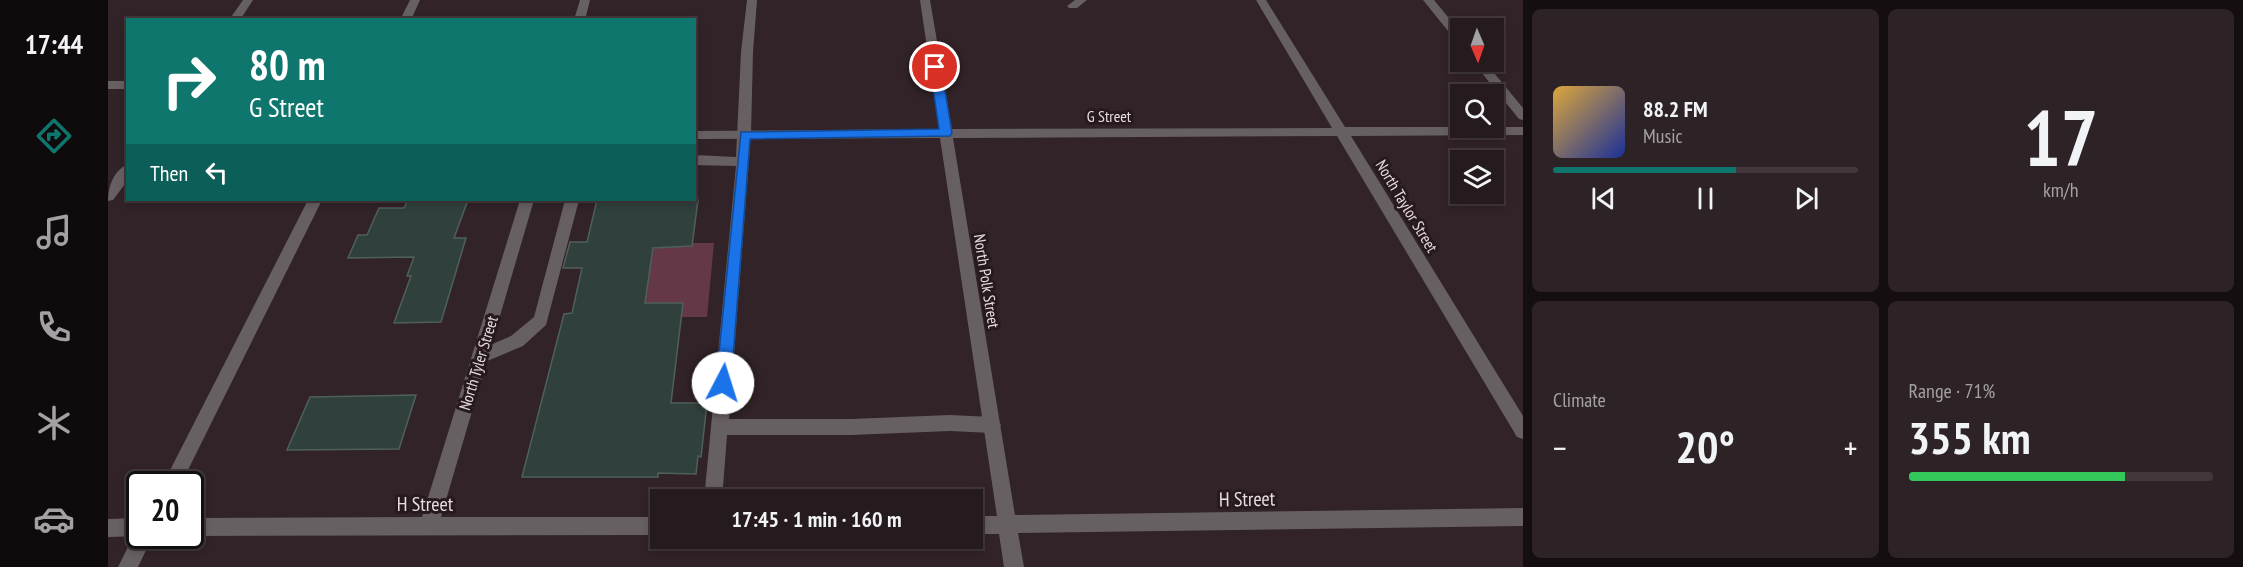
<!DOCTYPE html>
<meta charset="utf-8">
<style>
:root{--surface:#251a1d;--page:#2d2326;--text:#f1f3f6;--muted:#a3a1a4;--line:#42383b;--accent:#0f766e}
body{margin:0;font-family:"PT Sans Narrow",sans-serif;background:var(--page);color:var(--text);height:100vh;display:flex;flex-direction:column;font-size:22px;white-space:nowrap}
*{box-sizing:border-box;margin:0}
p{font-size:20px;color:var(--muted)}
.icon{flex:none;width:33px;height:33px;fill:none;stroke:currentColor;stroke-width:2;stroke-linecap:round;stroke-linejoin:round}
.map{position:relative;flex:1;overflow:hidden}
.sheet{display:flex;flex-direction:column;gap:9px;padding:9px;background:#140e10;width:720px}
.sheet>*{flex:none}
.guide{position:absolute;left:18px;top:18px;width:570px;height:183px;border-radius:0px;box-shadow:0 3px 9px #0003,0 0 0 2px var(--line);background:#0f766e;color:#fff;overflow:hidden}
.needle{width:39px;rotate:178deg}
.buttons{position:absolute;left:1342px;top:18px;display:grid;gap:12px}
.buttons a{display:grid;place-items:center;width:54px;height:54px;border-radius:0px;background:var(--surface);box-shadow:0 3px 9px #0003,0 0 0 2px var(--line);font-size:30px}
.speed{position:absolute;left:18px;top:471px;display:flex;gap:12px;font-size:30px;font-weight:700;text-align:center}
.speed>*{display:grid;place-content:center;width:78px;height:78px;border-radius:50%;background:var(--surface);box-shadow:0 3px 9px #0003,0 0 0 2px var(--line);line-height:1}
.speed .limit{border:3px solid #111;border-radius:9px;background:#fff;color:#111}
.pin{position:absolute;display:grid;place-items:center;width:51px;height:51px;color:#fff;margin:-26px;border:3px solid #fff;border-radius:50%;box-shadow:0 2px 6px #0007}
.me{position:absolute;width:66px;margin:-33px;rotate:5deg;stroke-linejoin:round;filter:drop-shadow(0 0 4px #0008)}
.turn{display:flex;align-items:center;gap:21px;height:126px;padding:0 24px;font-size:27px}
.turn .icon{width:78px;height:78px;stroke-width:2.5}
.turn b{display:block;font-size:42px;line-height:51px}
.then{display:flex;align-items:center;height:57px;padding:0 24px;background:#0003;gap:12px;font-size:22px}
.big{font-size:45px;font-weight:700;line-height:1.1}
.sheet .widget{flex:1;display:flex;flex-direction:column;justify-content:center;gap:9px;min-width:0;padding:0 21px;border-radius:9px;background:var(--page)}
.sheet .dial{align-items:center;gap:0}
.dial b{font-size:78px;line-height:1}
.song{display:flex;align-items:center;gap:18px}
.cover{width:72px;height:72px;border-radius:9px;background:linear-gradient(135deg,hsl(40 70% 55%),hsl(230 70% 35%))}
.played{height:6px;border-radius:3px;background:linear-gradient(90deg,var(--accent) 60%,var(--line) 60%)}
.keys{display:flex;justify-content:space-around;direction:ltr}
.heat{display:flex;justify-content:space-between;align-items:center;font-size:33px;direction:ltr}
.charge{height:9px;border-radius:4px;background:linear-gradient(90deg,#34c759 71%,var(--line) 0)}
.sheet .tiles{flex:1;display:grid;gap:9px;grid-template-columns:repeat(2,1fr)}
.trip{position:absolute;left:542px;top:489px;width:333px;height:60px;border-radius:0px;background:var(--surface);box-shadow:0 3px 9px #0003,0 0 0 2px var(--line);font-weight:700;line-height:60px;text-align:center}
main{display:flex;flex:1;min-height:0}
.tab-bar{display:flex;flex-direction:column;width:108px;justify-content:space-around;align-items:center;background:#0f0a0c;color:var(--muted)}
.tab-bar .icon{width:42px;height:42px}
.tab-bar .on{color:var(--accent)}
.tab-bar b{font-size:27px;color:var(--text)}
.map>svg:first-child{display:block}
.green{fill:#653847}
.building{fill:#30403d;stroke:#4f605c;stroke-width:1.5}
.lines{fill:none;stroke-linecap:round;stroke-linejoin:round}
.service{fill:#676062;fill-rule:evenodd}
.minor{fill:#676062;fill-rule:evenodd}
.route{fill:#1a73e8;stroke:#114b97;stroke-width:1.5}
.labels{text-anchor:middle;stroke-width:6;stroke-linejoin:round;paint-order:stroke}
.street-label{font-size:16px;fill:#e6dddf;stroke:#271a1e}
.near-street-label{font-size:20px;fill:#e6dddf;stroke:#271a1e}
</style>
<main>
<nav class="tab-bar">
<b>17:44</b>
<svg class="icon on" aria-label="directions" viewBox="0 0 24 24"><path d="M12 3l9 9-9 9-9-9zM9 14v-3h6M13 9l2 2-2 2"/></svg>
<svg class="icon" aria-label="music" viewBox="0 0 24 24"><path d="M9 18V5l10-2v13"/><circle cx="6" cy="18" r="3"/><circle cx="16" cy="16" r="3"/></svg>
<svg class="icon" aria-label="phone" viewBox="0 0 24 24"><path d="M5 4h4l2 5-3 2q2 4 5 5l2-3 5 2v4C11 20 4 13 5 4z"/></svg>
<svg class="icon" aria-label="climate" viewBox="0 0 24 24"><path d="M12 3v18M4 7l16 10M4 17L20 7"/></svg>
<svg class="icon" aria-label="car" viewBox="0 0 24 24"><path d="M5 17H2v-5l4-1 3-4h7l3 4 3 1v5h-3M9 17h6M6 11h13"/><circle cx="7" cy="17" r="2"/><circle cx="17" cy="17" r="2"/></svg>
</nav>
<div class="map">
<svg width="1415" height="567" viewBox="0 0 1415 567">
<rect width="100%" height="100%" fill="#312327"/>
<path class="green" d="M584,243H606L599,317H573L574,303H543L540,312H535L545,248L583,246Z"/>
<g class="building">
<path d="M300,200H360L346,238H358L333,322L286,323L303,276H299L306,257L240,258L250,235H259L271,208H296Z"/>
<path d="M489,200H590L584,246L545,248L537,303H575L563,403H599L593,457L590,456L588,474L550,473V477H414L456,314L464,313L474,268H455L462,242H479Z"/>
<path d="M308,395L291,449L179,450L202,397Z"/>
</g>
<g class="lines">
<g class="service">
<path d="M302,0H312L303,20H292Z"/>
<path d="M639,0H649L645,52L643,134L621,419H743L842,415L884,417L890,420L893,425L890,430L884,433L842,431L743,435H619L614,500H596L628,166L586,165V155L628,157L633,52Z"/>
<path d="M967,0H979L969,8H961L959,6Z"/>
<path d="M1315,0H1326L1353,33V44L1349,42Z"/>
<path d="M1365,62H1377L1415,108V120L1411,119Z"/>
<rect x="0" y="81" width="20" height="8"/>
<path d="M200,200H214L73,484H55Z"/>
<path d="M457,200H471L438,325L415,346L372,364L366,362L364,357L366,352L403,336L426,317Z"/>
<path d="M29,529H32V536H45L30,567H10Z"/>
</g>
<g class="minor">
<path d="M135,0H145L132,20H121Z"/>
<path d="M472,0H482L477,20H466Z"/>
<path d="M812,0H822L844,129L1224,128L1148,0H1158L1237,127H1415V135L1243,136L1415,416V439L1409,437L1229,136L845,138L907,515L1415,508V526L910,533L916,567H896L891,534H864V516H889L832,138L586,139V131L831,129Z"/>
<path d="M20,164V180L5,200L0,201C0,187 5,171 20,164Z"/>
<path d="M412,200H426L333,517H552V535L82,536H80H82V518L314,517Z"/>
<path d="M32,518V536H34L0,537V519Z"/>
</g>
</g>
<path class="route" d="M827,63L833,67L844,133L842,136L642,139L623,383L620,388L615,389L610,388L608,383L633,132L831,129L822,67Z"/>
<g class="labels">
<g class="street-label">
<text x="1001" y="122">G Street</text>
<text transform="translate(1299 206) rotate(59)" y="6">North Taylor Street</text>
<text transform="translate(879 281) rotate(81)" y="6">North Polk Street</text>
<text transform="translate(370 363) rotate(-73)" y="6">North Tyler Street</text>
</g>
<g class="near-street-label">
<text transform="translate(1139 499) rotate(-1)" y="7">H Street</text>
<text x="317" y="511">H Street</text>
</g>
</g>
</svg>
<div class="buttons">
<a><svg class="needle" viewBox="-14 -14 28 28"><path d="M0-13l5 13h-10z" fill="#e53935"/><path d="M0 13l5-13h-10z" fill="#a3a1a4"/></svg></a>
<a><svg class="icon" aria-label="search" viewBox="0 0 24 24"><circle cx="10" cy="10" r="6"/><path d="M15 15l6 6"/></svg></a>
<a><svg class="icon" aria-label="layers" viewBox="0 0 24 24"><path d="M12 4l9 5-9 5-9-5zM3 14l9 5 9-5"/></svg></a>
</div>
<div class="speed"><div class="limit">20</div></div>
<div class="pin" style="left:827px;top:67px;background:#d93025"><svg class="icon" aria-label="arrive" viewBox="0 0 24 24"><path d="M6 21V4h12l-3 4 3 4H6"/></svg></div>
<svg class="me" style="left:615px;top:383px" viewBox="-20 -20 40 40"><circle r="19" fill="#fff"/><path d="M0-13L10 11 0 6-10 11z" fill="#1a73e8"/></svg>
<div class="trip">17:45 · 1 min · 160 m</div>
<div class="guide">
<div class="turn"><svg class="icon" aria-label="right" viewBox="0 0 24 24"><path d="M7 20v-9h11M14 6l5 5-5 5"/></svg><div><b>80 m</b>G Street</div></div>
<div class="then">Then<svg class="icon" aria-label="left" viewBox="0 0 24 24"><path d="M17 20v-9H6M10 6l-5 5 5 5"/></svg></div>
</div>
</div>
<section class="sheet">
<div class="tiles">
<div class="widget">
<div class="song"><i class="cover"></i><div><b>88.2 FM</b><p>Music</p></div></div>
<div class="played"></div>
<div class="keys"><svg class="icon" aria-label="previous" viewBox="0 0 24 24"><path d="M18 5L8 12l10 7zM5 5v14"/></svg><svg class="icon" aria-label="pause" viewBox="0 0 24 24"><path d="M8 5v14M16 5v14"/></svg><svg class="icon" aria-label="next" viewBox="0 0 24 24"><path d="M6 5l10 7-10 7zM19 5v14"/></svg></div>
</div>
<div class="widget dial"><b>17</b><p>km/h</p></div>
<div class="widget"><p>Climate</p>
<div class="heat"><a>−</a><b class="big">20°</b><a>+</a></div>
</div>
<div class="widget"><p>Range · 71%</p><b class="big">355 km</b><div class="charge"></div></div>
</div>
</section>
</main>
